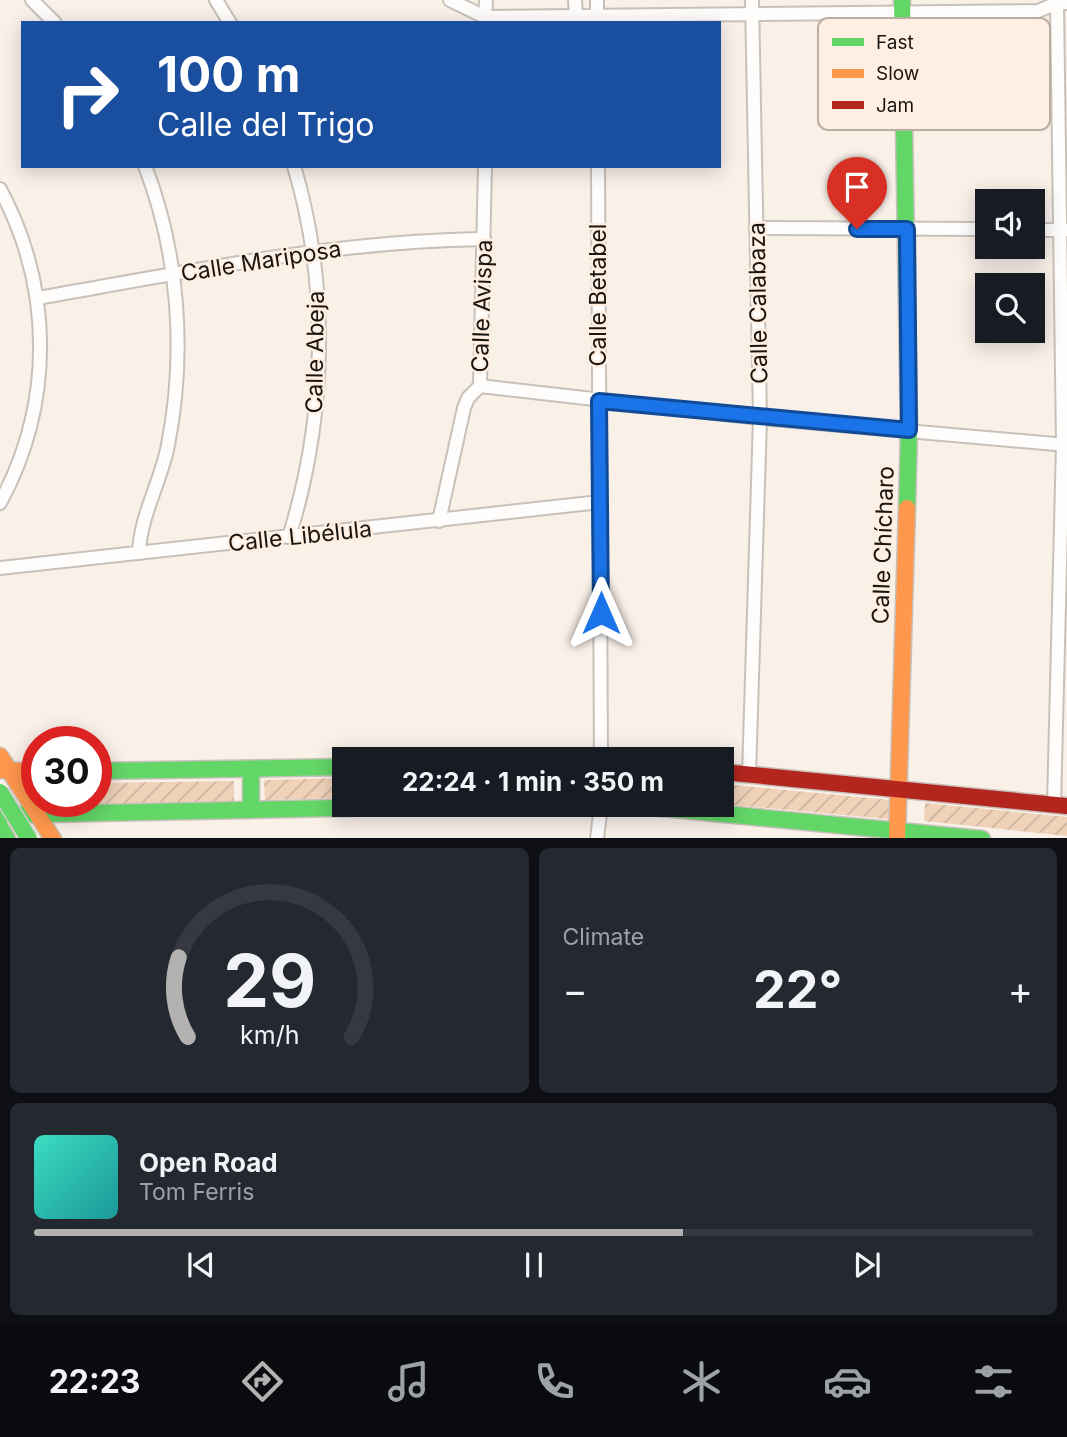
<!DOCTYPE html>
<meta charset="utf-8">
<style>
:root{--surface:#171b24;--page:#242831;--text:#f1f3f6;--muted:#9ea1a6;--line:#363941;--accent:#b3b2b1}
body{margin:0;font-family:Inter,sans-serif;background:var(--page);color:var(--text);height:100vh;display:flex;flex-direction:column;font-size:26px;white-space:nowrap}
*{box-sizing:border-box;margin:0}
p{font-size:23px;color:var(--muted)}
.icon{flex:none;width:38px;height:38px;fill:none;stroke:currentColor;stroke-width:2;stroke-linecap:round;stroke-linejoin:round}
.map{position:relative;height:838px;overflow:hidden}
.sheet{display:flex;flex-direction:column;gap:10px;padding:10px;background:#0d0f14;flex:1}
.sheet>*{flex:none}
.hud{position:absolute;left:21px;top:21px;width:700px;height:147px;border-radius:0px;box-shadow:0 4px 18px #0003;background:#1a4fa0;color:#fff;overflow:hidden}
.controls{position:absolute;left:975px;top:189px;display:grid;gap:14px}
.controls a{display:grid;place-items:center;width:70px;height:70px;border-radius:0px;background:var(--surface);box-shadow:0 4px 18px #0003;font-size:35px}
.speed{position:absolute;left:21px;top:726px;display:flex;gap:14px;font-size:35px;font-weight:700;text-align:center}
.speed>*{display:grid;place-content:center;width:91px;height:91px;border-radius:50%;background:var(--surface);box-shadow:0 4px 18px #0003;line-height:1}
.speed .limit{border:10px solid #d22;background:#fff;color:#111}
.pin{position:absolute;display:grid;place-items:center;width:60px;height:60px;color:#fff;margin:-72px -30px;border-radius:50% 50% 50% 0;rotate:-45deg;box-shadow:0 0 7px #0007}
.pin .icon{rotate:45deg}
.me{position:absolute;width:77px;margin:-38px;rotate:0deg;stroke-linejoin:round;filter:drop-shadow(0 0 5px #0008)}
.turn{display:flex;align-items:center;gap:24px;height:147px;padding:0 21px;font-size:32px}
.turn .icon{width:91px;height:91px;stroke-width:2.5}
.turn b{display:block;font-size:49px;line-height:60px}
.big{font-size:52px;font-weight:700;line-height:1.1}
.sheet .widget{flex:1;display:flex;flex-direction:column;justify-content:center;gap:10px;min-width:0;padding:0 24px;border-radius:10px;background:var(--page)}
.sheet .dial{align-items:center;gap:0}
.dial svg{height:182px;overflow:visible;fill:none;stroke:var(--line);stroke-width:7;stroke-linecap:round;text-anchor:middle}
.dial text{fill:var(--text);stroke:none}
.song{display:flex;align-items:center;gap:21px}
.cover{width:84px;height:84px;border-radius:10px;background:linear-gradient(135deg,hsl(170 70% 55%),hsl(180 70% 35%))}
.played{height:7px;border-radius:4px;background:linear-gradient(90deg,var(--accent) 65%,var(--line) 65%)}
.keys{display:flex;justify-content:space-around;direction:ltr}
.heat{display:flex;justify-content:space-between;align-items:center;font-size:38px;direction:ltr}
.sheet .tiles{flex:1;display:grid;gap:10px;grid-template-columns:1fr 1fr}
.widget:last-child{grid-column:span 2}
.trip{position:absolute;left:332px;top:747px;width:402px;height:70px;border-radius:0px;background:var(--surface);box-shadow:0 4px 18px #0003;font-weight:700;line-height:70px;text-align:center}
.tabs{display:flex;height:112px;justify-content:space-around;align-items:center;background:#090b0e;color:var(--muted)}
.tabs .icon{width:49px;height:49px}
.tabs .on{color:var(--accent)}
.tabs b{font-size:32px;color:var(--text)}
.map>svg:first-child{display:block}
.garden{fill:url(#garden-furrows)}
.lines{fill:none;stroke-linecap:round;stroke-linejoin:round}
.street-casing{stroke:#c8c1ba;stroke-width:16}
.fast-casing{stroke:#c8c1ba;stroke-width:19}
.slow-casing{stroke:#c8c1ba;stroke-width:19}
.jam-casing{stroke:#c8c1ba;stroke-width:19}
.street{stroke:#fefdfc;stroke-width:12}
.fast{stroke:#63d668;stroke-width:16}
.slow{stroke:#ff974d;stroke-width:16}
.jam{stroke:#b3261e;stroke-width:16}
.fast-bridge-casing{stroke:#d3cfcc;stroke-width:19;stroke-linecap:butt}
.fast-bridge{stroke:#63d668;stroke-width:16}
.route-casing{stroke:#114b97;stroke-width:18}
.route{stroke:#1a73e8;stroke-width:12}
.labels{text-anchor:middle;stroke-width:5;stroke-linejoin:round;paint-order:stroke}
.street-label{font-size:23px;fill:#1a1510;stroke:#ffefe2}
.key{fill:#ffefe2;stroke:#baaea3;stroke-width:2}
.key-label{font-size:19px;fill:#1a1510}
</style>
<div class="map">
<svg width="1067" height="839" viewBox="0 0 1067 839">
<defs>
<pattern id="garden-furrows" width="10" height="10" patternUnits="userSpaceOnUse" patternTransform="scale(1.75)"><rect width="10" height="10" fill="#f0d2b9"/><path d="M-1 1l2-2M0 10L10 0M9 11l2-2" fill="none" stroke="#cdb39e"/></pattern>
</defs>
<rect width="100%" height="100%" fill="#f9f0e8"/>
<g class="garden">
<path d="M345,778V798L265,800L264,780Z"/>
<path d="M234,781V801L49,805L46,802H96V783Z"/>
<path d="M723,784L890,800L888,819L723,804Z"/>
<path d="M925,803L1067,817V836L924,821Z"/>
</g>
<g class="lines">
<defs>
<g id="street">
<path d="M32,0L55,23"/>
<path d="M216,0L230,23"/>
<path d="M450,0L485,17L1038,11L1057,3H1067"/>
<path d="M575,0L576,16"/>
<path d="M597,0V22"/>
<path d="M485,23L486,0"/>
<path d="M598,166L601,760"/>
<path d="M0,189C53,288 54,403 0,503"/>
<path d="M756,228L987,229"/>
<path d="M1032,230H1067"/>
<path d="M38,298C186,272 334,241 484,239"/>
<path d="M480,386L760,418L1067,445"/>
<path d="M439,521L464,408L468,398L480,386L485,166"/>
<path d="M289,537C326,418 330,287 294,166"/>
<path d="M139,553C140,516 161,482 168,445C186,353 179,254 145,166"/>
<path d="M0,568L600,502"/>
<path d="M749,775L760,418L752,0"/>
<path d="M1054,805L1063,445L1057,3"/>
<path d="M597,839L601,805"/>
</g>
<g id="fast">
<path d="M902,0L909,430L907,508"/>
<path d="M251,769V810"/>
<path d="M96,771L345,767"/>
<path d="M631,805L982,839"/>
<path d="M0,815L481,805"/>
<path d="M0,827L7,839"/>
</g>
<g id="slow">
<path d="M0,756L53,839"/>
<path d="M2,770L37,772"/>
<path d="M897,839L907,508"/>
</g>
<path id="jam" d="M723,772L1067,806"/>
</defs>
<use href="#street" class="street-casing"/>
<use href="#fast" class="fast-casing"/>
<use href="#slow" class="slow-casing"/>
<use href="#jam" class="jam-casing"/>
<use href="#street" class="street"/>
<use href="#fast" class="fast"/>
<use href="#slow" class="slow"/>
<use href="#jam" class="jam"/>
<defs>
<path id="fast-bridge" d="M0,792L29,839"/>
</defs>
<use href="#fast-bridge" class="fast-bridge-casing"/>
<use href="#fast-bridge" class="fast-bridge"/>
</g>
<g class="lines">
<defs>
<path id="route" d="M601,613L599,401L909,430L907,229H857"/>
</defs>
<use href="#route" class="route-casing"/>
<use href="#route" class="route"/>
</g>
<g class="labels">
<g class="street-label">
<text transform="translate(261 261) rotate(-9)" y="8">Calle Mariposa</text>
<text transform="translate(598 295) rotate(-90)" y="8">Calle Betabel</text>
<text transform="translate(758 303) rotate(-91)" y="8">Calle Calabaza</text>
<text transform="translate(482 306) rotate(-88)" y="8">Calle Avispa</text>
<text transform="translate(315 352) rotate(-89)" y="8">Calle Abeja</text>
<text transform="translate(300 536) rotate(-6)" y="8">Calle Libélula</text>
<text transform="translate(883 545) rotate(-88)" y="8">Calle Chícharo</text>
</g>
</g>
<rect x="818" y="18" width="232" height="112" rx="10" class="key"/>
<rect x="832" y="38" width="32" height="8" fill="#63d668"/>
<rect x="832" y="69" width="32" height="9" fill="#ff974d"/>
<rect x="832" y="101" width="32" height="8" fill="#b3261e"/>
<g class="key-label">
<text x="876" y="49">Fast</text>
<text x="876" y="80">Slow</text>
<text x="876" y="112">Jam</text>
</g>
</svg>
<div class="controls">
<a><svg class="icon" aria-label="sound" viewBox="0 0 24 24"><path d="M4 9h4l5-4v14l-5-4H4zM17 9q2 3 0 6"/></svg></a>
<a><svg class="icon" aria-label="search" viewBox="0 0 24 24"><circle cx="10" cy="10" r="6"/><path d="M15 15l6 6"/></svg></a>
</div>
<div class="speed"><div class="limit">30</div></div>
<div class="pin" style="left:857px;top:229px;background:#d93025"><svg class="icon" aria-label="arrive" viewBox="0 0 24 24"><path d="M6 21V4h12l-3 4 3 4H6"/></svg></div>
<svg class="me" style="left:601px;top:613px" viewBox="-20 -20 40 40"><path d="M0-17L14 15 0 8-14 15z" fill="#1a73e8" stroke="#fff" stroke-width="4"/></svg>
<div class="trip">22:24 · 1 min · 350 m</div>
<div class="hud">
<div class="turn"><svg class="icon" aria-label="right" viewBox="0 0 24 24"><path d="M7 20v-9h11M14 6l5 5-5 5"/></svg><div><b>100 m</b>Calle del Trigo</div></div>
</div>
</div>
<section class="sheet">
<div class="tiles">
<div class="widget dial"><svg viewBox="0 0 100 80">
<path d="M14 69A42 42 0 1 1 86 69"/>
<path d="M14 69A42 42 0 0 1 10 34" stroke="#b3b2b1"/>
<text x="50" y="56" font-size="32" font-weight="700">29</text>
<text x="50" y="72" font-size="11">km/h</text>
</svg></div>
<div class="widget"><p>Climate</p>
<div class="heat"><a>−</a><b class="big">22°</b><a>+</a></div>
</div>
<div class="widget">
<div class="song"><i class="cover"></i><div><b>Open Road</b><p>Tom Ferris</p></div></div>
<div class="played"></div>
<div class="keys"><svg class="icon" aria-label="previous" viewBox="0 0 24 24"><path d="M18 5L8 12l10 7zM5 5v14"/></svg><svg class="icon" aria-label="pause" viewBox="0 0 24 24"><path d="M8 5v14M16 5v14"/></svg><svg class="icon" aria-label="next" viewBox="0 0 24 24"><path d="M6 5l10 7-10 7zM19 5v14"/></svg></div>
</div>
</div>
</section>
<nav class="tabs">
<b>22:23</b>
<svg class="icon on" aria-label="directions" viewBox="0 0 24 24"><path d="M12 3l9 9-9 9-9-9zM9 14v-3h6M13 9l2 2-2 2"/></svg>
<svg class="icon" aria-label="music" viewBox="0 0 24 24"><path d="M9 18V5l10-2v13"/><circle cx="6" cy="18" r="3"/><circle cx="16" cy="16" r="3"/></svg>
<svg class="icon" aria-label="phone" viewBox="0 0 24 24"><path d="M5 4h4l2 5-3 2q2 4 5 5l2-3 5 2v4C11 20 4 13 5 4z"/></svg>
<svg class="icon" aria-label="climate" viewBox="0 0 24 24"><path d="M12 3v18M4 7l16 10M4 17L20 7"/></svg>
<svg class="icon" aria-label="car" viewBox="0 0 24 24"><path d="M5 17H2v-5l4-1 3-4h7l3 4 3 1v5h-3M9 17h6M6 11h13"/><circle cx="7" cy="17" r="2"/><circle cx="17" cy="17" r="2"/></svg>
<svg class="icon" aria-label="filters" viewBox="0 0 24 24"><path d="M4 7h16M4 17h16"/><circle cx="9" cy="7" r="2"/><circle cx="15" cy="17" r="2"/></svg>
</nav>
